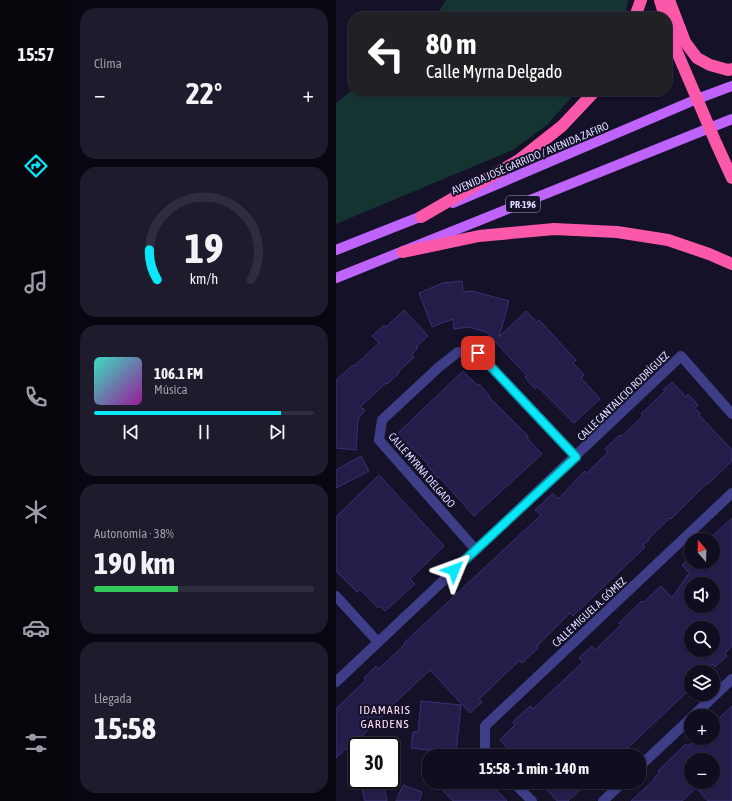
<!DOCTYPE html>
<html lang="es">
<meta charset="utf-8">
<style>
:root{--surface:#0f0d1f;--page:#1d1b2c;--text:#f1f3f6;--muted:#9b9ca4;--line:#2f2d3d;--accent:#0ae7f9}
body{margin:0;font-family:"Asap Condensed",sans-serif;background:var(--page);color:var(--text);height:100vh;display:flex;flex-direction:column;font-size:15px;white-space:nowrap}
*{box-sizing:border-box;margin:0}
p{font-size:13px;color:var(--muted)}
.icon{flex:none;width:22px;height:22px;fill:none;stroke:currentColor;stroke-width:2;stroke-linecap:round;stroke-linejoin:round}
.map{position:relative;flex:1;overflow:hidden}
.drawer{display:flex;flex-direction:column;gap:8px;padding:8px;background:#080711;width:264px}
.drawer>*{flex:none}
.guide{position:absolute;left:12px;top:12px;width:324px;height:84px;border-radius:16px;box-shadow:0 1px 3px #0004,0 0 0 1px var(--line);background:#202124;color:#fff;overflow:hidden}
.needle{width:26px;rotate:340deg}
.buttons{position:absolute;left:348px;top:533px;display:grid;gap:8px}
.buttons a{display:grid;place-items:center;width:36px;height:36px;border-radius:50%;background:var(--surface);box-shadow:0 1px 3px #0004,0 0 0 1px var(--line);font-size:20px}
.speed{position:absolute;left:12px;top:737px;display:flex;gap:8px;font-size:20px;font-weight:700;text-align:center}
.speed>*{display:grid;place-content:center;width:52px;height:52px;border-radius:50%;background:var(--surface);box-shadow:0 1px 3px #0004,0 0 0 1px var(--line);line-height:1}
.speed .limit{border:2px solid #111;border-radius:6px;background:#fff;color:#111}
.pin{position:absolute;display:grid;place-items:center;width:34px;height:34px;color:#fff;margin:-17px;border-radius:8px;box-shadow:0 2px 6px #0006}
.me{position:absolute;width:44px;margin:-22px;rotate:46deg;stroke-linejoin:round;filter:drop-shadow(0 0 3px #0008)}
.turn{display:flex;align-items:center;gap:14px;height:84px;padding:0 12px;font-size:18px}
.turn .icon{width:52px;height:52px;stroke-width:2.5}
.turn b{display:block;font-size:28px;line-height:34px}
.big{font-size:30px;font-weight:700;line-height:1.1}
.drawer .widget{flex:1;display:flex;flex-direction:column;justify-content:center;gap:6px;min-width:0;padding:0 14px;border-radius:16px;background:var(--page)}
.drawer .dial{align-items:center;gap:0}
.dial svg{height:104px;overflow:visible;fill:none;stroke:var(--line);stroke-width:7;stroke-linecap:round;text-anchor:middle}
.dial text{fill:var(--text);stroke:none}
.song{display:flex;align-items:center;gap:12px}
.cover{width:48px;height:48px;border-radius:6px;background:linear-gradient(135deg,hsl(170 70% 55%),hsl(300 70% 35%))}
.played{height:4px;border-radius:2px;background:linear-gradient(90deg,var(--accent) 85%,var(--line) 85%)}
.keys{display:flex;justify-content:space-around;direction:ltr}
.heat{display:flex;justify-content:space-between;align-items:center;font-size:22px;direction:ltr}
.charge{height:6px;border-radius:3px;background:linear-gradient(90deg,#34c759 38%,var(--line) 0)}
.trip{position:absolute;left:86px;top:749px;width:224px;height:40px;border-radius:16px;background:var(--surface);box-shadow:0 1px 3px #0004,0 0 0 1px var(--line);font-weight:700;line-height:40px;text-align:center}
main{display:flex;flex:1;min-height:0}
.menu{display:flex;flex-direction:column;width:72px;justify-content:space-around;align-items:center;background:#06050c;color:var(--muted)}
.menu .icon{width:28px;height:28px}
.menu .active{color:var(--accent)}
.menu b{font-size:18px;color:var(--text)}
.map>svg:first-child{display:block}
.green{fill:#143331}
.building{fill:#251d49;stroke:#3c3075;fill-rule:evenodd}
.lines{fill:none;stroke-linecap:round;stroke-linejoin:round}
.street{stroke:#3e3d87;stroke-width:10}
.primary{stroke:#bf63fb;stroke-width:10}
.highway{stroke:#fb58aa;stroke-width:12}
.route-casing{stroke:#0696a2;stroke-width:10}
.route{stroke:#0ae7f9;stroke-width:7}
.labels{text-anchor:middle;stroke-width:4;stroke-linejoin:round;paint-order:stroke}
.shield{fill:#141129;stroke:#a19ebe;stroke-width:1}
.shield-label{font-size:10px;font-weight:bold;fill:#dddafe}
.street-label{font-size:11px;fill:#dddafe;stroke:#141129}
.neighbourhood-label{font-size:12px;letter-spacing:1px;fill:#fedcf2;stroke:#141129}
</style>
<main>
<nav class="menu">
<b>15:57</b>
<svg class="icon active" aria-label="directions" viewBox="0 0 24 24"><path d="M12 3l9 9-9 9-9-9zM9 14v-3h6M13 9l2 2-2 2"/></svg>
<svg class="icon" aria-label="music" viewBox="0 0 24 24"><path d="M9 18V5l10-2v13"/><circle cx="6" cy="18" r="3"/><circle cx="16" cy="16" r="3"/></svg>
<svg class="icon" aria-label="phone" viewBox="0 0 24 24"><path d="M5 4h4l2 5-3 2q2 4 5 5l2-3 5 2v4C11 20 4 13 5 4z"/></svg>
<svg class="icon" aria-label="climate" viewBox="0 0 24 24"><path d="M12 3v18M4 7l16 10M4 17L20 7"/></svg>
<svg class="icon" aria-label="car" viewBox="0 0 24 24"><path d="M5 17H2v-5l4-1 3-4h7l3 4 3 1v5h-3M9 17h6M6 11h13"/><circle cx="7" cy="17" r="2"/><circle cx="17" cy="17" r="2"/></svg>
<svg class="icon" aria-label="filters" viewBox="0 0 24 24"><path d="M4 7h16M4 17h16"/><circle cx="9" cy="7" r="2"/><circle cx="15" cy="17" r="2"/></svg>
</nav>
<section class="drawer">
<div class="widget"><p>Clima</p>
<div class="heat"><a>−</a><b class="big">22°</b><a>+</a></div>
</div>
<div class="widget dial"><svg viewBox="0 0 100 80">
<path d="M14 69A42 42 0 1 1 86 69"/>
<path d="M14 69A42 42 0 0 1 8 46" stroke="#0ae7f9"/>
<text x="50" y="56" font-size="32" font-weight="700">19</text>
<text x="50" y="72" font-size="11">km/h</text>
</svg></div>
<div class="widget">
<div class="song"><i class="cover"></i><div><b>106.1 FM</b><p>Música</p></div></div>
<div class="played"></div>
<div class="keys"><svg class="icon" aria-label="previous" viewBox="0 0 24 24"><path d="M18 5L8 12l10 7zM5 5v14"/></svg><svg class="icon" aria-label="pause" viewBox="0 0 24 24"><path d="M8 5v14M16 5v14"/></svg><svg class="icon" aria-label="next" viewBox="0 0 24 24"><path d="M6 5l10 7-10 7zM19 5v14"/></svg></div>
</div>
<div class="widget"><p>Autonomía · 38%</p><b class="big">190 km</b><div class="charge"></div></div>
<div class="widget"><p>Llegada</p><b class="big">15:58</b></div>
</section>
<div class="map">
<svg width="396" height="801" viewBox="0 0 396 801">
<rect width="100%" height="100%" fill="#141129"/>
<g class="green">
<path d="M110,0H292L290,12L288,17H99Z"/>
<path d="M17,89V91H241L211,125L177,150L0,224V103Z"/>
</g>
<g class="building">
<path d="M126,281L127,292L136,291L173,301L163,337L190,311L201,322L203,320L240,360L237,363L248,375L245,378L264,399L238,423L202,387L199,389L189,377L191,376L150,332L133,327L118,329L117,319L96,327L83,293L107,283Z"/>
<path d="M68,310L92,336L80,347L82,348L76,354L78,357L62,372L63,373L51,384L50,383L24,407L29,410L22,419L20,450L0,448V380L17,365L18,366L43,343L36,336L48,325L50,327Z"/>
<path d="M127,371L142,386L143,384L154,396L153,397L192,436L191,438L206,454L138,516L103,477L102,478L91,465L92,464L61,434Z"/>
<path d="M336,382L350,397L352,394L362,405L359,408L364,413L363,415L396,450V461L374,482L368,486L335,519L334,518L313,538L314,539L307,545L309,547L237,616L234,613L201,646L202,648L186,663L184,660L143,699L146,702L134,713L94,670L52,709L53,710L23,739L22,738L0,758V709L30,680L28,678L40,666L43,669L69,644L68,643L205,515L199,510L217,493L222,499L249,471L251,473L272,452L269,449L284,435L285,437L307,416L305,414L329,391L327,390Z"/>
<path d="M25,456L33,471L0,488V470Z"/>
<path d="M43,475L108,546L74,579L79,584L49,611L44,606L42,608L24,589L21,592L0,571V517Z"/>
<path d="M396,518V646L389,653L391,656L379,667L376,664L368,672H355V688L283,756H179L164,740L179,725L177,722L194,706L197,709L247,662L243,658L256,646L259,650L285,625L283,623L306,601L308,602L325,586L336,598L353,573L346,565L355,556V562H377V540H372ZM355,584H377V606H355ZM355,628H377V650H355Z"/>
<path d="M85,701L125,705L120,753L75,748L77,732H82Z"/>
<path d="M396,706V801H372L360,788L346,801H295L319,779L318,778L323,773L322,771L350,744L352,746L361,738H377V724ZM355,760H377V782H355Z"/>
<path d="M24,780H42V783H47L51,801H29Z"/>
<path d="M99,782H153L171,801H117Z"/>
<path d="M204,782H252L232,801H221Z"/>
<path d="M67,785L86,792L83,801H60Z"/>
</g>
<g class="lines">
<g class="street">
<path d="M140,550L43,440L46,420L103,367L122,352L142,353L240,457"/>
<path d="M0,596L42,642"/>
<path d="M0,682L345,356L396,414"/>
<path d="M357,716L396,679"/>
<path d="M152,756L149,753V726L396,493"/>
<path d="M303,767L355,718"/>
<path d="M177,782L196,801"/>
<path d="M267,801L287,782"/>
</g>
<g class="primary">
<path d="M117,203L361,99L396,86"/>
<path d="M0,250L91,214"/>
<path d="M0,278L396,119"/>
</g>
<g class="highway">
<path d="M324,0L329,17"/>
<path d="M333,0L349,42L361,58L374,65L392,70L396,69"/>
<path d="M299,17L305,0"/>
<path d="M331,25L335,38L380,143L396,178"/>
<path d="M85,217L183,160L226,126L259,91"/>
<path d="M67,252L143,236L218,229L281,232L332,240L373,254L396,264"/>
</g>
</g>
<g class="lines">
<defs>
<path id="route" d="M118,570L240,457L142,353"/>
</defs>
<use href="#route" class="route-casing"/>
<use href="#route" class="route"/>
</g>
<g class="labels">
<rect class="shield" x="170" y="196" width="34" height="16" rx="3"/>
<g class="shield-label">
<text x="187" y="208">PR-196</text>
</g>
<g class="street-label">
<text transform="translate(194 158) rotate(-23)" y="4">AVENIDA JOSÉ GARRIDO / AVENIDA ZAFIRO</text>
<text transform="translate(287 396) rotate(-44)" y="4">CALLE CANTALICIO RODRÍGUEZ</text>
<text transform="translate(86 470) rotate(49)" y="4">CALLE MYRNA DELGADO</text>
<text transform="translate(253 612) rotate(-43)" y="4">CALLE MIGUEL A. GÓMEZ</text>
</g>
<g class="neighbourhood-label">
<text x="49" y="714">IDAMARIS<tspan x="49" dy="14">GARDENS</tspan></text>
</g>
</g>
</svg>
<div class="buttons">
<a><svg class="needle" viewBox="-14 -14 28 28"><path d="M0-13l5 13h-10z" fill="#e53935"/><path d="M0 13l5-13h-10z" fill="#9b9ca4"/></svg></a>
<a><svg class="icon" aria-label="sound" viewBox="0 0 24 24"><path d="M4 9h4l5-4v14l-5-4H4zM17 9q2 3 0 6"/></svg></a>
<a><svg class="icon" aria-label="search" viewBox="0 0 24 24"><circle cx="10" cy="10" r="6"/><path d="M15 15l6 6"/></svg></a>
<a><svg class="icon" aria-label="layers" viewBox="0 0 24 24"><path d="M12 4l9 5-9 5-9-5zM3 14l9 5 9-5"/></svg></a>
<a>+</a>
<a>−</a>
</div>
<div class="speed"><div class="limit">30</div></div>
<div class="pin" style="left:142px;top:353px;background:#d93025"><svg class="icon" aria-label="arrive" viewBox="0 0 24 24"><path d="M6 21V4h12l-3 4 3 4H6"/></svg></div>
<svg class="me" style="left:118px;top:570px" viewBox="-20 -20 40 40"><path d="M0-17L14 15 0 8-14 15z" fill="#0ae7f9" stroke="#fff" stroke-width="4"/></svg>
<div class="trip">15:58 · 1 min · 140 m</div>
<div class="guide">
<div class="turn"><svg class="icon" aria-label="left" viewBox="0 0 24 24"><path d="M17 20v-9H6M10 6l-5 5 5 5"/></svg><div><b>80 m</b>Calle Myrna Delgado</div></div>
</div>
</div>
</main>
